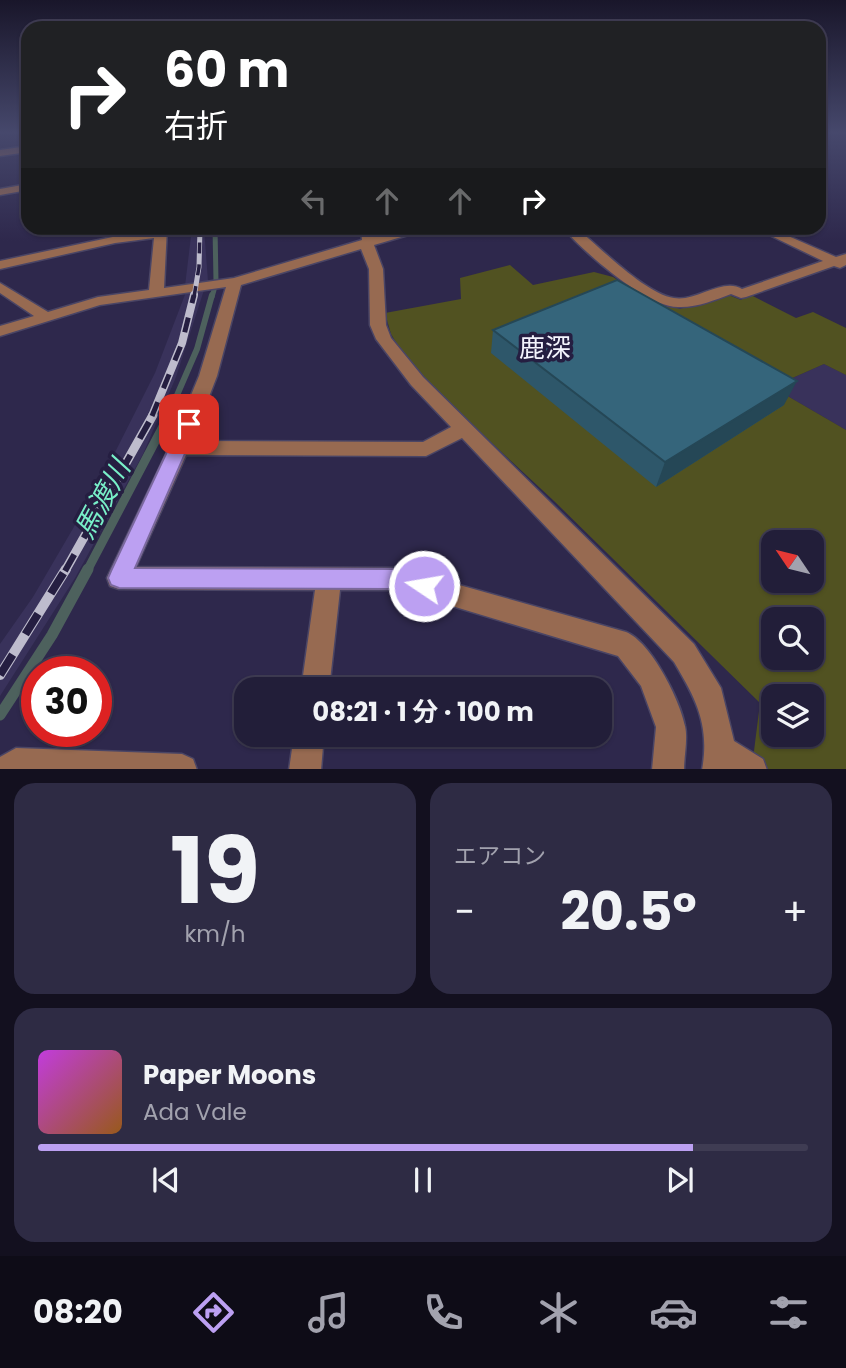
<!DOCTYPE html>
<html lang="ja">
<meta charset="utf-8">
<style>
:root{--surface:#221e39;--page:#2e2b44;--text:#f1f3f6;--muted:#a2a2ae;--line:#3f3c53;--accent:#bca0f2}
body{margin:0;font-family:Poppins,"Noto Sans JP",sans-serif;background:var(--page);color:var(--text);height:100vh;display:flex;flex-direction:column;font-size:26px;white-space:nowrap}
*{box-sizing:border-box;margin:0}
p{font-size:23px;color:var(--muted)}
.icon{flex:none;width:38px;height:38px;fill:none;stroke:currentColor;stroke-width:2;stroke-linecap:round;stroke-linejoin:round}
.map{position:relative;height:769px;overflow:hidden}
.panel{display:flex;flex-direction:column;gap:14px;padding:14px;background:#13101f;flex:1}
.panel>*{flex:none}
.banner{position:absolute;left:21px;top:21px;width:805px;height:214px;border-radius:21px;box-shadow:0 2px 5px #0004,0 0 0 2px var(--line);background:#202124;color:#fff;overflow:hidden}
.needle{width:46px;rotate:305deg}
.controls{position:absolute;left:761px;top:530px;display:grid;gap:14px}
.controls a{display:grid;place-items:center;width:63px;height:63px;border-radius:14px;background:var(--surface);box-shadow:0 2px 5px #0004,0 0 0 2px var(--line);font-size:35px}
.speed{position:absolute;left:21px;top:656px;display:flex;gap:14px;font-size:35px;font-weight:700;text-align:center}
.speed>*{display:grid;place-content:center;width:91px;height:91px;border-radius:50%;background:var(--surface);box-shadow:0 2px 5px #0004,0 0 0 2px var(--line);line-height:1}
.speed .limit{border:10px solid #d22;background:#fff;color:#111}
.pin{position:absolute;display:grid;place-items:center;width:60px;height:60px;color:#fff;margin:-30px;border-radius:14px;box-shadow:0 4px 10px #0006}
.me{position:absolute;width:77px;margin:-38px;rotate:282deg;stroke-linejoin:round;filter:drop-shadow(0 0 5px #0008)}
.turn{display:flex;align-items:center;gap:24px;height:147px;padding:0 28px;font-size:32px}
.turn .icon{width:91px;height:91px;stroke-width:2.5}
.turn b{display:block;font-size:49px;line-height:60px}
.lanes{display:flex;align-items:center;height:66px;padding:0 28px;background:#0003;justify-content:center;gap:35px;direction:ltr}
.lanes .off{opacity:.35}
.big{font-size:52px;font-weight:700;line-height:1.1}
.panel .card{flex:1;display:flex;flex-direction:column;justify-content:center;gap:10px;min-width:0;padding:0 24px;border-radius:21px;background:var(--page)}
.panel .dial{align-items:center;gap:0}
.dial b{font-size:91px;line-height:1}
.song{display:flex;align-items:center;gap:21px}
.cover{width:84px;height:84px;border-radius:10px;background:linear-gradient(135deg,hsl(290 70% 55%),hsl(30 70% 35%))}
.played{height:7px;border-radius:4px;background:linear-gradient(90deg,var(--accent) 85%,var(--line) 85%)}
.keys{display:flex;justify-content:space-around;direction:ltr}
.heat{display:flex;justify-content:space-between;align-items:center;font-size:38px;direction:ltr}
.panel .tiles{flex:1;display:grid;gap:14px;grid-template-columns:1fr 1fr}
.card:last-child{grid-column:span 2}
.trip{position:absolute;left:234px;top:677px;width:378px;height:70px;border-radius:21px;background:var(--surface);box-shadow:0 2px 5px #0004,0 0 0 2px var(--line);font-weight:700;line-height:70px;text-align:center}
.tab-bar{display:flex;height:112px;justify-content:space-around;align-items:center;background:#0e0c17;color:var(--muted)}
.tab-bar .icon{width:49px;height:49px}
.tab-bar .selected{color:var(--accent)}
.tab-bar b{font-size:32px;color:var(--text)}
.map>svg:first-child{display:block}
.built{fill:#39325b}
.green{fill:#515221;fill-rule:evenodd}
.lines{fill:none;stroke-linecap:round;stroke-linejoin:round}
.stream-far3{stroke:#4d615d;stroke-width:5}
.stream-far2{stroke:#4d615d;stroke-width:6}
.stream-far1{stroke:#4d615d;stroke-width:9}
.stream{stroke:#4d615d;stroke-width:11}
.minor-casing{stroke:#4a4565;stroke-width:3}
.minor{fill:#976a51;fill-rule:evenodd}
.rail-far3-casing{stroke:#bebccd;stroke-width:5}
.rail-far2-casing{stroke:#bebccd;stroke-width:8}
.rail-far1-casing{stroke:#bebccd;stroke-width:9}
.rail-casing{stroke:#bebccd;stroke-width:10}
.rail-far3{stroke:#251e41;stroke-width:3.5;stroke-dasharray:11;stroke-linecap:butt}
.rail-far2{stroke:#251e41;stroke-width:5;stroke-dasharray:15;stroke-linecap:butt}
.rail-far1{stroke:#251e41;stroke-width:6;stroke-dasharray:19;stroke-linecap:butt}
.rail{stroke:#251e41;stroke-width:8;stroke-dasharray:24;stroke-linecap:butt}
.wall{fill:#2e576a}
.shaded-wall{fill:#254756}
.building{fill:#35657b;stroke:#254756;stroke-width:2}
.route{fill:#bca0f2;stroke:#7a689d;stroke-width:2}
.labels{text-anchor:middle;stroke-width:7;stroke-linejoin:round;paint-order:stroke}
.quarter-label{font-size:26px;fill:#f4f4fd;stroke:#251e41}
.near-water-label{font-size:28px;font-style:italic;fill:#78efc8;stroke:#251e41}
</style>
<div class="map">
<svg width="846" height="770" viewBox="0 0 846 770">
<rect width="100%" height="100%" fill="#2e284c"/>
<g class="built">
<path d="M192,228H204L208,281L185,286Z"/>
<path d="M204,290L176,377L143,454L75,578L0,696V644L33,597L99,484L155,373L186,292Z"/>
<path d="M824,364L846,375V430L772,387Z"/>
</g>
<path class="green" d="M510,265L533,285L594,272L613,277L647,299L680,309L726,294L741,300L749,294L796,318L813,312L846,328V375L824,364L772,387L846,430V769H767L753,759L760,703L554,501L411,368L391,334L385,313L461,299L460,278ZM774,542H812V581H774ZM774,620H812V658H774ZM774,696H812V735H774Z"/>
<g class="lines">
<g class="stream-far3">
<path d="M215,228L216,281"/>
<path d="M212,297L214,290"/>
</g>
<path class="stream-far2" d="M168,416L197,349L212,295"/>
<path class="stream-far1" d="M87,571L169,415"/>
<path class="stream" d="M0,715L52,635L88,569"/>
<defs>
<g id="minor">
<path d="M28,146V152L0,156V150Z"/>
<path d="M28,184V190L0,195V189Z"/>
<path d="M155,228H167L164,288L234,278L362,240L361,228H373L376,237L407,228H424L422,231L374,245L383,269L386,325L391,338L423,377L694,644L721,688L734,741L763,759L767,770H702C710,725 696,699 674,662L462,438L426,456L186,455L136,567L399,568L626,632C651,642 680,700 685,726C688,739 684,756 684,770H652L656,727L641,686L618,656L399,590H340L329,690H301L315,590L119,589L110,586L107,578L169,448L199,376L226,287L100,305L0,336V326L34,316L0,293V283L48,312L98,297L149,290L154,238L115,243L0,269V261ZM361,249L369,269L370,325L376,339L411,385L451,427L423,442L192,441L217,376L241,285Z"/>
<path d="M563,228H576C599,246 645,294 674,298C696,302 723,277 742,289L823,261L755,228H770L836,257L846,254V265L840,268L834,266L746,297L741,298L731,294C715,300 696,308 678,307C646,307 584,252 563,228Z"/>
<path d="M294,735H324L321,770H289Z"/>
<path d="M16,748L182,754L193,759L197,770H0V757Z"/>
</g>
</defs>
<use href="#minor" class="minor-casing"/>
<use href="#minor" class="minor"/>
<defs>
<path id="rail-far3" d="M194,297L199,267L200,228"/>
<path id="rail-far2" d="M152,416L182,343L194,295"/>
<path id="rail-far1" d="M65,571L153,415"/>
<path id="rail" d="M0,675L66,569"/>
</defs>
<use href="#rail-far3" class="rail-far3-casing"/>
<use href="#rail-far2" class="rail-far2-casing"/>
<use href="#rail-far1" class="rail-far1-casing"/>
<use href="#rail" class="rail-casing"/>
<use href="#rail-far3" class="rail-far3"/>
<use href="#rail-far2" class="rail-far2"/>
<use href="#rail-far1" class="rail-far1"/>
<use href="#rail" class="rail"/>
</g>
<path class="wall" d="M493,330L784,405L656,487L491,353Z"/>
<path class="shaded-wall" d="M797,381L784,405L656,487L665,462Z"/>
<path class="building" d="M617,280L797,381L665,462L493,330Z"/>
<linearGradient id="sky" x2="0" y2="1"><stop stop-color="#19162a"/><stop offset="0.55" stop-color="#46486c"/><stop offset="1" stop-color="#46486c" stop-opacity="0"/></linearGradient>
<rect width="846" height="241" fill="url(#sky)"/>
<path class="route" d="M189,418L198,424L135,568L399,569L432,579L435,586L432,593L424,596L399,589L119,588L111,585L108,578L111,571L180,424Z"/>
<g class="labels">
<g class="quarter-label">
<text x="545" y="357">鹿深</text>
</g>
<g class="near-water-label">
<text transform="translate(102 499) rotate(-62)" y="10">馬渡川</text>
</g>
</g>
</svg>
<div class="controls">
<a><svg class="needle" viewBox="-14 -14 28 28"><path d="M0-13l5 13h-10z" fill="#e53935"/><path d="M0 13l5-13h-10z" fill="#a2a2ae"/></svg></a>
<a><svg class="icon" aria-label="search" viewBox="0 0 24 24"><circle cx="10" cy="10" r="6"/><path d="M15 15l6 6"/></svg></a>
<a><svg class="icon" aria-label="layers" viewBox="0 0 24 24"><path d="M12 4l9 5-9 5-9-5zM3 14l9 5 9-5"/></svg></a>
</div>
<div class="speed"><div class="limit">30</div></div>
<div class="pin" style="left:189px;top:424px;background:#d93025"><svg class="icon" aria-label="arrive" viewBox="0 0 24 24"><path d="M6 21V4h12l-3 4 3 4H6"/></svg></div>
<svg class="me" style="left:424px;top:586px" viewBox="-20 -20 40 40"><circle r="17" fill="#bca0f2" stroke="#fff" stroke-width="3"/><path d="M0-11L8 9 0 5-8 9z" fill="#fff"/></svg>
<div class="trip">08:21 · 1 分 · 100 m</div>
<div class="banner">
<div class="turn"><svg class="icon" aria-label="right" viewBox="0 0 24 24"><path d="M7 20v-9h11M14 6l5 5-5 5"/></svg><div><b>60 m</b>右折</div></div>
<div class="lanes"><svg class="icon off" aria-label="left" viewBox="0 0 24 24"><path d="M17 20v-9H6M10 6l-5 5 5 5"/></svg><svg class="icon off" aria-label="ahead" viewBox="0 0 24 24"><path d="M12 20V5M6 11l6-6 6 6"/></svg><svg class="icon off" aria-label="ahead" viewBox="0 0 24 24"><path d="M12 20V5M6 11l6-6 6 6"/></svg><svg class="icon" aria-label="right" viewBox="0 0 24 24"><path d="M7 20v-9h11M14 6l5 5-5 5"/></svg></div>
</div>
</div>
<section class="panel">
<div class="tiles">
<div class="card dial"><b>19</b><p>km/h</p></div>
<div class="card"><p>エアコン</p>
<div class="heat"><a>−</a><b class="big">20.5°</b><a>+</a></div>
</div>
<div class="card">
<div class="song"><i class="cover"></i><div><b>Paper Moons</b><p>Ada Vale</p></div></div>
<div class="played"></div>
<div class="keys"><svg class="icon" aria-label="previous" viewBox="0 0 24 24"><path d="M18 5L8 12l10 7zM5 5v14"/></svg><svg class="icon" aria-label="pause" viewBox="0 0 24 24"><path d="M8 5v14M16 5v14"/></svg><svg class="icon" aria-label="next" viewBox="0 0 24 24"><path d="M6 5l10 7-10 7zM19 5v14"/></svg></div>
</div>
</div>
</section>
<nav class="tab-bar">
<b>08:20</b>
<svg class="icon selected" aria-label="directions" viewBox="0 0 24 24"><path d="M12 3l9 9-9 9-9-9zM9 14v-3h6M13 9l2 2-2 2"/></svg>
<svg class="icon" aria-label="music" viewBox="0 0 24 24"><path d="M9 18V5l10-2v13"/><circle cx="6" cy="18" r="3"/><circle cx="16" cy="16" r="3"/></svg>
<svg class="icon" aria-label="phone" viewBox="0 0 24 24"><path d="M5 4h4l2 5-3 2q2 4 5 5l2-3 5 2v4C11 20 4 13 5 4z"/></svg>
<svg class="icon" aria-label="climate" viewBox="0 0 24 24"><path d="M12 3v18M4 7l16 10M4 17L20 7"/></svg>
<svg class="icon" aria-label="car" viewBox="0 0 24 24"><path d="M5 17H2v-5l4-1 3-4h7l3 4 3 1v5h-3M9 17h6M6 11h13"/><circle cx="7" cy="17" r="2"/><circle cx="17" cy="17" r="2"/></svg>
<svg class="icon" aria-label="filters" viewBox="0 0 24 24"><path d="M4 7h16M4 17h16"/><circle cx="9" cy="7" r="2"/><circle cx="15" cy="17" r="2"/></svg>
</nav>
